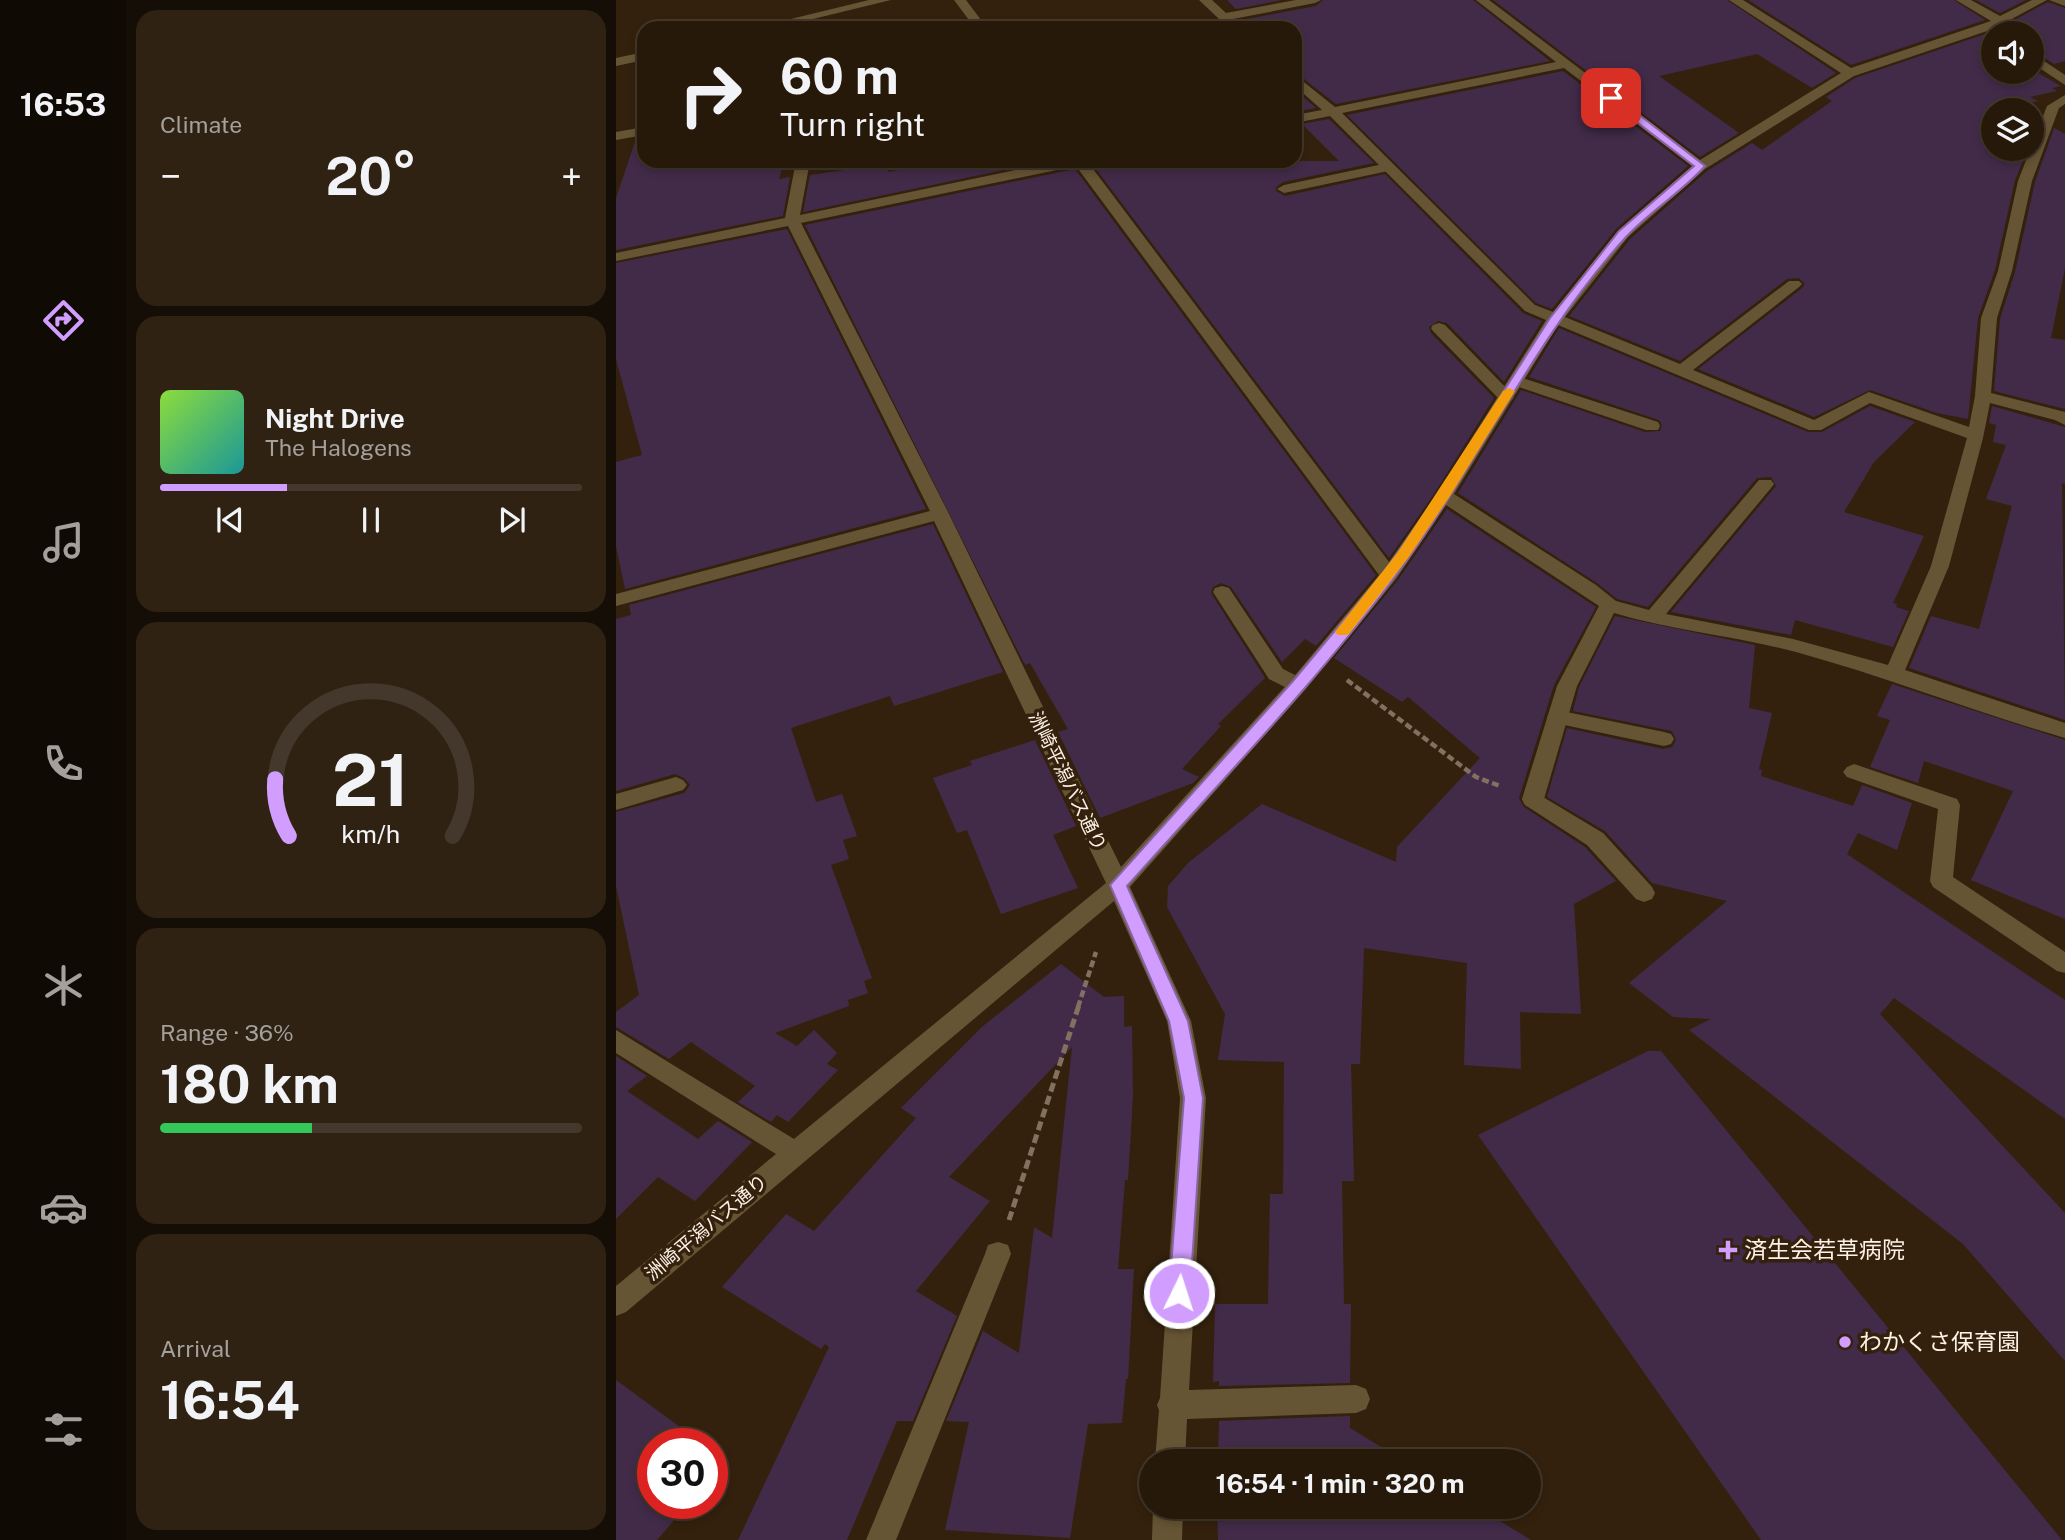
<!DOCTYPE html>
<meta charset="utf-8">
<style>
:root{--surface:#27190a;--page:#2f2213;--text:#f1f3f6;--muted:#a4a09c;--line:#43382b;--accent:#d19dfe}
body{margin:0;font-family:"Public Sans","Noto Sans JP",sans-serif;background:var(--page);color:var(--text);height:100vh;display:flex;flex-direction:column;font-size:26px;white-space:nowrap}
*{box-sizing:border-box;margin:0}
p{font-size:23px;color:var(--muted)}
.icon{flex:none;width:38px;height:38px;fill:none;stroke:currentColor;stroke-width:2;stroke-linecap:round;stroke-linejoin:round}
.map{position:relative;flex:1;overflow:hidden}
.side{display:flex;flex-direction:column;gap:10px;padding:10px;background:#150e06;width:490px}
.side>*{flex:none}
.top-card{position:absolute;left:21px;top:21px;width:665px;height:147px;border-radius:21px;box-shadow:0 4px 10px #0003,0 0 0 2px var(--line);background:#27190a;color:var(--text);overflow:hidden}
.fabs{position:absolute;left:1365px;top:21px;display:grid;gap:14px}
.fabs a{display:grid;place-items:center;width:63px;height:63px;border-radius:50%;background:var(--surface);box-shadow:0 4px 10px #0003,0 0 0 2px var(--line);font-size:35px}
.speed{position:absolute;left:21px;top:1428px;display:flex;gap:14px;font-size:35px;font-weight:700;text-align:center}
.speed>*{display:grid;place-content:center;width:91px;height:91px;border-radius:50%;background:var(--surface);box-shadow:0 4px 10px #0003,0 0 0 2px var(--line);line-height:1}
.speed .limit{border:10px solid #d22;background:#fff;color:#111}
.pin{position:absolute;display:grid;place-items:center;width:60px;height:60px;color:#fff;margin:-30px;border-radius:14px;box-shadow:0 4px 10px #0006}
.me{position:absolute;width:77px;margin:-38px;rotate:4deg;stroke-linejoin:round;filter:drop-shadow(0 0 5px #0008)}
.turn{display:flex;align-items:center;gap:24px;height:147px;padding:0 28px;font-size:32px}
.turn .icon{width:91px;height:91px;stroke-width:2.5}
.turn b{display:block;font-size:49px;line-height:60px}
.big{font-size:52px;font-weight:700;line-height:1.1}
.side .widget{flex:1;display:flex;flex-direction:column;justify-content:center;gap:10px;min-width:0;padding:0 24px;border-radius:21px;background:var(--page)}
.side .dial{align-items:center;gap:0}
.dial svg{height:182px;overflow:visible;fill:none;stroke:var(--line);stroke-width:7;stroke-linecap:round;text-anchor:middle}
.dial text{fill:var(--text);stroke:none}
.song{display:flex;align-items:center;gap:21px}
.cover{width:84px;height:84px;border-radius:10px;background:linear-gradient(135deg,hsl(90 70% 55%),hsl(180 70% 35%))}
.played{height:7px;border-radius:4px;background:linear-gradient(90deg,var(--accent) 30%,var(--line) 30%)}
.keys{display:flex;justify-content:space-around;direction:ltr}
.heat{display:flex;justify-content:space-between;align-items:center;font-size:38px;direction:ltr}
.charge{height:10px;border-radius:5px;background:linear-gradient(90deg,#34c759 36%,var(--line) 0)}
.trip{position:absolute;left:523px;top:1449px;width:402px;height:70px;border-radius:35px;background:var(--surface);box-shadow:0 4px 10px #0003,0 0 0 2px var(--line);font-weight:700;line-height:70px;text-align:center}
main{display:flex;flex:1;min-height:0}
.tabs{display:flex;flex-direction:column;width:126px;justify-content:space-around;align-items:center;background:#100a04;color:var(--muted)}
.tabs .icon{width:49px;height:49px}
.tabs .selected{color:var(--accent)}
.tabs b{font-size:32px;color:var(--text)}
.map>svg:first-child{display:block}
.building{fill:#422b49}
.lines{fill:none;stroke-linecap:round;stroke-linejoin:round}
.path-far1{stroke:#827160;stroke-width:4.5;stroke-dasharray:7 3.5;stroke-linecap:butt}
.path{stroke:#827160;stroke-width:5;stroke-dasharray:9 4.5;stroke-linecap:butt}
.service{fill:#665534;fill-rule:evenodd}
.minor{fill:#665534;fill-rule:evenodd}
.route{fill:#d19dfe;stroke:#8866a5;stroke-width:2}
.slow{fill:#f59e0b}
.poi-dot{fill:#d19dfe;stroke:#34210d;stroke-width:2.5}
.labels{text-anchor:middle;stroke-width:7;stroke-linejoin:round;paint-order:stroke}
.street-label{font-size:19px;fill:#fdf0e4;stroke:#34210d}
.near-poi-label{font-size:23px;fill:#fdf0e4;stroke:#34210d;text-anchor:start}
</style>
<main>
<nav class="tabs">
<b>16:53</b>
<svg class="icon selected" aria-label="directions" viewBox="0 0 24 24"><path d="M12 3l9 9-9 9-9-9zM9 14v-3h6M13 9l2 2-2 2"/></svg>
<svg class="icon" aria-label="music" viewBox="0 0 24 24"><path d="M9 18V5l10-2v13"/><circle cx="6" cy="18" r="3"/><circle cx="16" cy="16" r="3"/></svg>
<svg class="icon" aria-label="phone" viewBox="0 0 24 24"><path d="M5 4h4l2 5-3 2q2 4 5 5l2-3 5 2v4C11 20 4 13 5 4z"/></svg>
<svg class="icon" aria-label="climate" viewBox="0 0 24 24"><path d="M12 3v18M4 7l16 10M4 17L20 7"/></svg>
<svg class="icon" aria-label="car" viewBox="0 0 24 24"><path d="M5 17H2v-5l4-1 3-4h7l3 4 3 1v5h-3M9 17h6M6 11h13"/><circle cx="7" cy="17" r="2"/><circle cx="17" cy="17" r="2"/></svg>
<svg class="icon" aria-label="filters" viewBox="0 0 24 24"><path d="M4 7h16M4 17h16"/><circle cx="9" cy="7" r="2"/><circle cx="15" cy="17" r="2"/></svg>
</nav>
<section class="side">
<div class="widget"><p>Climate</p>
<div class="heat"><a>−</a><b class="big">20°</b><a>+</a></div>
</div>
<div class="widget">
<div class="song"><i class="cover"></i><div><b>Night Drive</b><p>The Halogens</p></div></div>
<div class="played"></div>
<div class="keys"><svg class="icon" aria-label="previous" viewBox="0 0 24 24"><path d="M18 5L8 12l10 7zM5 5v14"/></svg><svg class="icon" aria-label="pause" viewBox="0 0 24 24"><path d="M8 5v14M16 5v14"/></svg><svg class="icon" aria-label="next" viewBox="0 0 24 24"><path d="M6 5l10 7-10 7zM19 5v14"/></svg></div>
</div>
<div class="widget dial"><svg viewBox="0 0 100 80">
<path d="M14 69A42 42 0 1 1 86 69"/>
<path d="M14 69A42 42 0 0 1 8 44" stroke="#d19dfe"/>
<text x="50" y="56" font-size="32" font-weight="700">21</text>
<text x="50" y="72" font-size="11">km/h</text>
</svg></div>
<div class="widget"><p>Range · 36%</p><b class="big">180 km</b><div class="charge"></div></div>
<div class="widget"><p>Arrival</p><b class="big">16:54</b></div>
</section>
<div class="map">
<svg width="1449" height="1540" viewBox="0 0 1449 1540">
<rect width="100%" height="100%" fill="#34210d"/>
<g class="building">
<path d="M611,0H666L620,9Z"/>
<path d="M707,0H857L934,61L720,104L679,72V28H641L631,19L700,6Z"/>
<path d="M877,0H1111L1220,73L1196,88L1141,54L1043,76L1123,133L1084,157Z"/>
<path d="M1132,0H1338L1369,20L1235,65Z"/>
<path d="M1360,0H1410L1384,13Z"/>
<path d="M1432,2L1449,8V61L1438,64L1416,50V33H1377V72H1416V66L1421,69L1417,70L1445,86L1436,88L1441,91L1414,97L1422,101L1411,104L1416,106L1405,109L1408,110H1377V149H1412L1399,180L1379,270L1362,318L1352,419L1321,413L1254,390L1198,417L1082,369L1185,289L1189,284L1183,278L1171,279L1064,361L953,316L1014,239L1091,171L1136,143L1146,150L1216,101L1210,97L1239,78L1378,31Z"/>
<path d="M947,71L1072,166L1000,229L936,309L920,303L731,115Z"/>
<path d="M679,90L700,108L679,112Z"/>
<path d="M713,119L758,163L667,182L660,187V191L669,196L769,174L907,313L926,321L888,382L831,323L822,321L813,327L815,333L878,398L818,494L773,558L474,161H723L686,124Z"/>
<path d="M1438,128L1449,134V268L1435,338L1449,340V409L1378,391L1384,319L1399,272L1419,182Z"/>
<path d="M28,138V161H115L114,167L167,165L163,179L174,177L167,216L0,250V198L20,139Z"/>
<path d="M330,161H430L187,212L194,175L271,164L272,172Z"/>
<path d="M459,169L760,575L700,646L689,639L666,662L615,587L605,583L597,587L595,593L649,678L602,724L605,726L566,769L583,777L577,783L484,818L442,732L452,729L414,663L409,665L189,225Z"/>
<path d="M171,229L310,509L9,589L0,546V462L26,455L0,359V263Z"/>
<path d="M943,328L1192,432H1206L1254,406L1299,422L1258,462L1228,512L1308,536L1277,603L1281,604L1280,607L1293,611L1277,647L1179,620L1175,635L1055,612L1160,486L1155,477L1141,478L1032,607L1001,599L981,583L842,493L905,390L1029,432L1044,431L1046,425L1043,420L913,377Z"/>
<path d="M1376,406L1449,427V484L1446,483L1449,720L1293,668L1315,616L1363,629L1396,506L1370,499L1390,445L1377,442L1380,425L1373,423Z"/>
<path d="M831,509L980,607L938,685L903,798L908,807L969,847L1000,881L958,904L965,1014L904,1012L905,1069L848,1065L851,963L748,948L744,1064H735L738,1181H726L728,1304H735L734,1383L603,1386V1381L597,1382L599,1304H652L654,1194H667L668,1062L602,1060L609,1014L551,907L552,886L572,863L646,804L780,862L781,847L864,758L792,697L786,702L718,658L782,580Z"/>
<path d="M317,524L387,672L278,706L274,696L175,728L200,802L226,794L241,836L227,840L233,859L215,865L256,978L248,981L252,993L232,1000L233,1006L159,1033L181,1046L198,1030L221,1053L211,1064L222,1070L172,1122L161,1115L155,1122L122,1102L139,1086L75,1042L53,1059L0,1027V1012L23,995L0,886V812L68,793L74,785L68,778L59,774L0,791V619L15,615L13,605Z"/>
<path d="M999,616L1139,645L1133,708L1156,713L1143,769L1146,770L1145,776L1237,806L1246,785L1296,803L1281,850L1242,833L1231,854L1449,1000V1119L1278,998L1264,1014L1449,1213V1361L1347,1244L1073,1030L1095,1019L1057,1017L1013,983L1111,901L1036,883L989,831L931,797L951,728L1047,749L1056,747L1060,740L1056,731L957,711L963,687Z"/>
<path d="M1276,684L1449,740V919L1355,880L1397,791L1308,761L1302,783L1254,767L1274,720L1261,716Z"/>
<path d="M419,740L460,826L437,835L462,888L385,914L351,830L341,833L317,778L356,765L354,761Z"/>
<path d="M445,964L488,997L508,996V1027L516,1026L517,1096L512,1180H509L502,1269H518L512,1379H510L506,1423L472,1424L454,1538L329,1530L353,1422L330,1421L367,1331L403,1353L418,1227L436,1238L456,1047L333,1177L374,1201L300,1291L341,1316L297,1421H281L231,1540H122L213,1347L209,1344L205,1349L106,1287L170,1214L198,1231L300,1118L285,1108L367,1026Z"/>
<path d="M1032,1051H1045L1446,1540H1145L862,1135Z"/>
<path d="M0,1056L31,1076L11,1091L82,1139L102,1121L136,1142L79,1201L42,1177L0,1219Z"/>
<path d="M0,1380L87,1444H37V1503H73L41,1540H0Z"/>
<path d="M734,1416V1428L788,1461H602L603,1421Z"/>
<path d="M601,1507H861L915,1540H602Z"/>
</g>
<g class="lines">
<g class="path-far1">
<path d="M731,680L860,777L884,786"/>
<path d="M462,1007L480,952"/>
</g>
<path class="path" d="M393,1220L463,1005"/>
<g class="service">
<path d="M772,163L777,164V170L668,193L661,189L668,185Z"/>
<path d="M823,323L829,325L896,394L898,397L896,400H884L817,331L815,328L817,325Z"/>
<path d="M900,376L1042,422L1044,426L1042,430H1030L894,384L892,381Z"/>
<path d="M606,586L613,588L667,669L689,680L692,685L689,690H675L653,679L597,592L599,588Z"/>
<path d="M941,710L1048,732L1055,734L1058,739L1055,744L1048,746L934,722L931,717L934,712Z"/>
<path d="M1238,764L1341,799L1344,805L1337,877L1449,952V973L1441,971L1317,887L1314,881L1322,809L1231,777L1227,772L1231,767Z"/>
<path d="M917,791L987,833L1036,887L1039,893L1036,899L1028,902L1020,899L971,845L909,805L906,799L909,793Z"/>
</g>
<g class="minor">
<path d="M253,0H275L160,28H138Z"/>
<path d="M338,0H350L371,28H359Z"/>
<path d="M583,0H596L610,13L680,0H705L699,3L617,19L622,24L616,28L603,19Z"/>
<path d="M860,0H873L1084,160L1225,73L1113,0H1127L1235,68L1375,21L1340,0H1355L1384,16L1416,0H1431L1377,29L1238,76L1089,169L1012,237L949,317L1064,364L1173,281H1183L1186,284L1183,287L1077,370L1198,420L1253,392L1353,427L1359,396L1365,318L1382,271L1402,181L1431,106L1449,95V104L1443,108L1416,181L1396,271L1381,318L1375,393L1449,412V425L1439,420L1374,403L1367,438L1333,566L1289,670L1449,723V738C1359,712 1271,677 1180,652C1120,636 1058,631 998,613L961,686L928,799L925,805L917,807L909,805L906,799L941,686L983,606L830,505L780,579L689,690L514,887L575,1021L590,1098L573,1390L740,1385L750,1389L754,1399L750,1409L740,1413L571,1419L569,1461H539L543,1410L541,1405L544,1398L564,1098L551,1021L498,901L10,1312L0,1316V1286L160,1154L0,1053V1030L178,1139L490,883L318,521L0,606V594L314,511L172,226L0,261V253L169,218L180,161H194L184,215L443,161H471L773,562L820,495L930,320L909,311L714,116L679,123V115L706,110L679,86V75L719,107L940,62ZM948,68L1076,166L1002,231L937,312L919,305L726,113ZM460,166L763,575L675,680L505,867L333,514L185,223ZM942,325L1193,430H1205L1254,403L1351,438L1315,566L1272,665L1177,639L1050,614L1155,488L1158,484L1155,480H1143L1033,610L1000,601L980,585L838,494Z"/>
<path d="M1433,0H1449V6Z"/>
<path d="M28,52V60L0,66V58Z"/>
<path d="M1416,53L1449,75V85L1416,63Z"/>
<path d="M28,127V135L0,140V132Z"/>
<path d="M60,777L67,780L71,785L67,790L0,810V794Z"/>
<path d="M382,1242L392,1245L395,1254L280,1540H250L369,1254L372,1245Z"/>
<path d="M537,1507H567L566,1540H536Z"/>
</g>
</g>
<path class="route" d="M992,96H999L1089,166C1066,192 1034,211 1010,237C917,339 861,468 778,578C697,686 601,785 511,886L572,1021L587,1098L574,1293L571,1300L563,1303L556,1300L553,1293L568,1098L553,1021L494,885L677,681L768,572L821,496L934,318L1003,231L1078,166L992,100Z"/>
<path class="slow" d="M893,388L899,391L834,496L792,558L732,635H722L719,632L722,628L782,552L887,391Z"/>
<g class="poi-dot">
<path d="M1108.5 1239.5h7v7h7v7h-7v7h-7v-7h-7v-7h7z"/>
<circle cx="1229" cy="1342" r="7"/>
</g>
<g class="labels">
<g class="street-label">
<text transform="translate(452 781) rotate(64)" y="7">洲崎平潟バス通り</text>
<text transform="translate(90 1227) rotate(-40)" y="7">洲崎平潟バス通り</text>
</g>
<g class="near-poi-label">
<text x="1128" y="1258">済生会若草病院</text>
<text x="1243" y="1350">わかくさ保育園</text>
</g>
</g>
</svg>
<div class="fabs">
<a><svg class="icon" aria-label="sound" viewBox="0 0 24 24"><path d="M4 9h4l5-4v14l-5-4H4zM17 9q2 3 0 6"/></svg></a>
<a><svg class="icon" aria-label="layers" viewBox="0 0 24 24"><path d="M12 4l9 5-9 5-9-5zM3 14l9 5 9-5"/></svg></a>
</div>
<div class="speed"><div class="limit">30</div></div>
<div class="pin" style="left:995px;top:98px;background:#d93025"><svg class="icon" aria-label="arrive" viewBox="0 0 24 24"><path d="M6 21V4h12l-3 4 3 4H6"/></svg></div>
<svg class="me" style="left:563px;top:1293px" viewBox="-20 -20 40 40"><circle r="17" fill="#d19dfe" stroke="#fff" stroke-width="3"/><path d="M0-11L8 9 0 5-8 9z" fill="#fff"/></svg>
<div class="trip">16:54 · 1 min · 320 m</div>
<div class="top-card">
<div class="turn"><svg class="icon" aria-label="right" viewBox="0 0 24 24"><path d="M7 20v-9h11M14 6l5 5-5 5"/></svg><div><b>60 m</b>Turn right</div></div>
</div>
</div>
</main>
